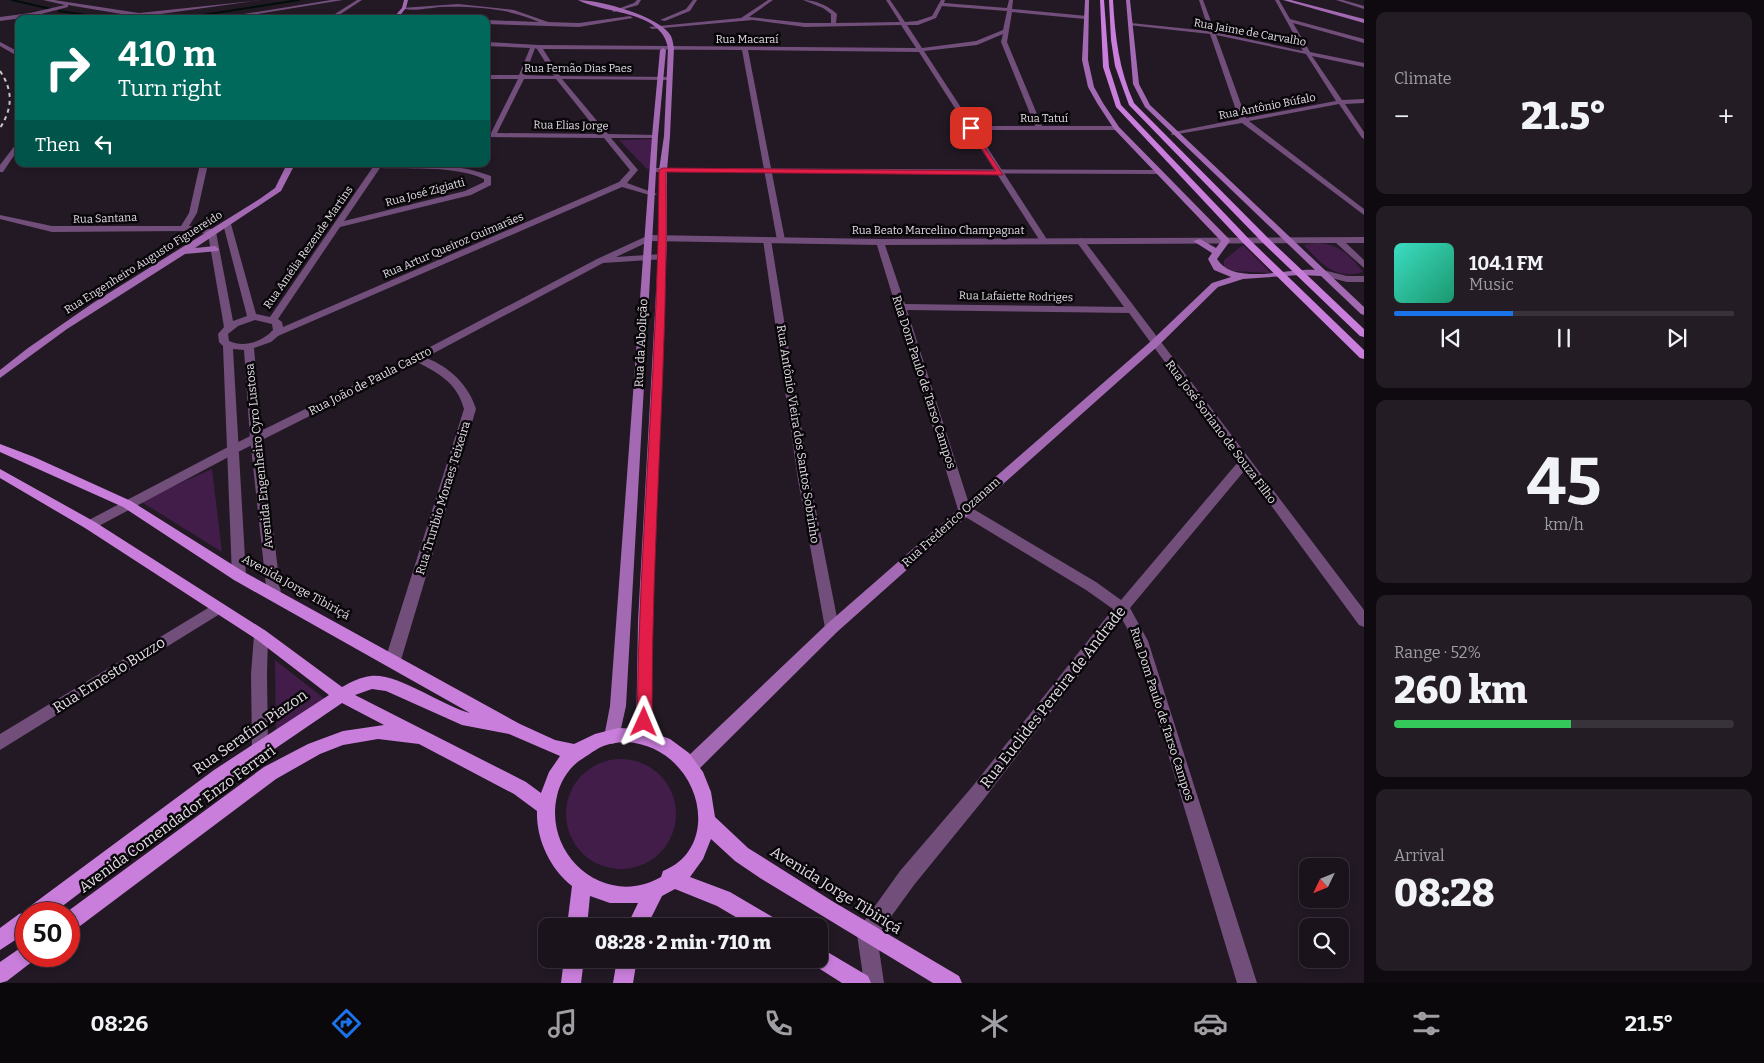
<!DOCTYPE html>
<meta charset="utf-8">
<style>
:root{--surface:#1a131b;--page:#231c24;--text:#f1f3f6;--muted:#9f9ea3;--line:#38323a;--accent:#1a73e8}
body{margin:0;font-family:Bitter,serif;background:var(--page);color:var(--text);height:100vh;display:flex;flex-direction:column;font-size:19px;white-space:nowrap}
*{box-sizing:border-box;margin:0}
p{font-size:16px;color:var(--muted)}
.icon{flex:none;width:28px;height:28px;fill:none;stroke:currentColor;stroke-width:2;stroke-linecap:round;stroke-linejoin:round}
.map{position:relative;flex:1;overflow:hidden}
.sheet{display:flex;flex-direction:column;gap:12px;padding:12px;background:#0e0a0f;width:400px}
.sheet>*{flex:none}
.banner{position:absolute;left:15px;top:15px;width:475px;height:152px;border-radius:10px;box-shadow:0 2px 8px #0003,0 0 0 1px var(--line);background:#00695c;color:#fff;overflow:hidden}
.needle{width:32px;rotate:227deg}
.tools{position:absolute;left:1299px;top:858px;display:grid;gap:10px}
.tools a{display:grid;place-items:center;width:50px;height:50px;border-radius:10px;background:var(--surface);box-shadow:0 2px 8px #0003,0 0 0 1px var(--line);font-size:25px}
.speed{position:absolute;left:15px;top:902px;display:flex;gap:10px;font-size:25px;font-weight:700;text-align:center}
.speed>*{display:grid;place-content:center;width:65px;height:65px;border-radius:50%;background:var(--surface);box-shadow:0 2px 8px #0003,0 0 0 1px var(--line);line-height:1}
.speed .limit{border:8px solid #d22;background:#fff;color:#111}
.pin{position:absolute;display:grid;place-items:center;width:42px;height:42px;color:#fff;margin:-21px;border-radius:10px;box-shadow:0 2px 8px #0006}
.me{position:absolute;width:55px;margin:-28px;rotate:1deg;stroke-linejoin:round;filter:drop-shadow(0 0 4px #0008)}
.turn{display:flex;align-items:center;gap:18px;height:105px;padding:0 20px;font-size:22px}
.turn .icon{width:65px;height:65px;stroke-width:2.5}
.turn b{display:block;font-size:35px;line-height:42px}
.then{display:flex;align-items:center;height:48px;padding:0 20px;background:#0003;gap:10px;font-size:19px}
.big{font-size:38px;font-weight:800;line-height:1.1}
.sheet .tile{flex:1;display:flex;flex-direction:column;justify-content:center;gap:8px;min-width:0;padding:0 18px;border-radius:10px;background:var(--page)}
.sheet .dial{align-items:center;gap:0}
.dial b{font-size:65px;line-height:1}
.song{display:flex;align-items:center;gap:15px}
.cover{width:60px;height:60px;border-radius:8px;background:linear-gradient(135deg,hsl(170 70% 55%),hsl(160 70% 35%))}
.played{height:5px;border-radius:2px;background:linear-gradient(90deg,var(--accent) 35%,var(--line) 35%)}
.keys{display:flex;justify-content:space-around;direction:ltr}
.heat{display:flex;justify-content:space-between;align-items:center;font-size:28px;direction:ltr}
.charge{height:8px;border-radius:4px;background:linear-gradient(90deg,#34c759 52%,var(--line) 0)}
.trip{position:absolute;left:538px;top:918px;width:290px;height:50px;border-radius:10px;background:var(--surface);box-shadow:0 2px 8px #0003,0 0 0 1px var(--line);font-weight:800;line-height:50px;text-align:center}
.tab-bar{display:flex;height:80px;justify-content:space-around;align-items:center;background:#0a080b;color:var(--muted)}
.tab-bar .icon{width:35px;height:35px}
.tab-bar .active{color:var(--accent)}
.tab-bar b{font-size:22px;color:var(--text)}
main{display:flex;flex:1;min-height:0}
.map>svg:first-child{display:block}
.green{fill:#421d4a}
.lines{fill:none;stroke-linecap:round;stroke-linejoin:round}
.stream{stroke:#010e0a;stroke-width:2}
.minor{fill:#724e7b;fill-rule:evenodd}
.tertiary{fill:#724e7b;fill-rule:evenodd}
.secondary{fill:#a369b2;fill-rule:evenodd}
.primary{fill:#ca7edc;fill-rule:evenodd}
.rail{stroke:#ccc5ce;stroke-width:2;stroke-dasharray:4 4;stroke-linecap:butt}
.route{fill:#e11d48;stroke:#92132f}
.labels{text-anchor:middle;stroke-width:5;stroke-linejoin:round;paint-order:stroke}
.far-street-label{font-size:11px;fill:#e2dce4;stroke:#09060a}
.street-label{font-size:12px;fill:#e2dce4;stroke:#09060a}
.near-street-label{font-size:15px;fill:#e2dce4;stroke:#09060a}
</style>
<main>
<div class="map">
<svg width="1364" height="983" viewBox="0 0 1364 983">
<rect width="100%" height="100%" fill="#221924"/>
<g class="green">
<path d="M655,139L654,167L647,169L619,140Z"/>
<path d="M1317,243C1339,244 1350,255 1363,272C1336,281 1320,263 1304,245Z"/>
<path d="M1243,245L1271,273L1233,271L1224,267V260Z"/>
<path d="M212,469L222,552L140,501Z"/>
<path d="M275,660L326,700L276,736Z"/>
<circle cx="621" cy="814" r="55"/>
</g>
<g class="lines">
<g class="stream">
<path d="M12,0L51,9"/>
<path d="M59,11L114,19"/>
<path d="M176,19L299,0"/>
</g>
<g class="minor">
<path d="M43,0H54L139,13L262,0L139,17L68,5V7L30,17L0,21V17L30,13L65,5Z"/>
<path d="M331,0H343L227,19H213Z"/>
<path d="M357,0H362L333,19H327Z"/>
<path d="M637,0H641L638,5L614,12L612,11L634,3Z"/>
<path d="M693,0H697L690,11L665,21L660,20L686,9Z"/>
<path d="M768,0H773L749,17L805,23H831V14L823,8L803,0C815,0 827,5 837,14L836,23L900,22L886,0H890L905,22L917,21L932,16L941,0H945L944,3L1007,8L1009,0H1013L1012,9L1087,16L1085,19L1012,12L1007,42L1042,126H1116L1119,128L1116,130H976L1048,241L1044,244L1040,241L919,52L748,50L785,240L781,243L777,240L742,50L543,49L560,76L671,77L669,80L562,79L608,134L657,135V137L655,138H611L638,170L627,183L657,194L653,196L622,187L278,336L271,342L254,348L262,438L281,595L279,599L274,601L269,599L267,595L250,438L244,350L233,349L246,576L244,580H234L232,576L223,346L219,342L218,334L224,327L208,234L184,231L52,232L0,219V215L52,226H181L189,213L200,164H208L197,213L189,226L212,229L216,232L233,321L247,316L223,224L224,222L231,224L256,314L270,317L375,164C412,164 456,162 491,176V185L471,195L340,227L278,319L282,322L283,327L619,182L630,170L604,138L486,137V133H491L518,79H486V75H519L530,48L486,46V42L539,45L916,48L901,25L805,27L753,20L652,29L649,27L741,18ZM942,6L1007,11L1003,30L976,41L922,48L907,25H918L936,18ZM1003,34L1001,42L1035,126H973L924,51L977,45ZM535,48L537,49L554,76L525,75ZM524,79H556L600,134L497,133ZM380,168C414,170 453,165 484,179V182L465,191L344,221ZM255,320L272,324L273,330C262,342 244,348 229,341L228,334L238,326Z"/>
<path d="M1199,0H1203L1215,32L1303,51L1275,0H1279L1290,19L1364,39V43L1293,23L1310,52L1364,63V67L1312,56L1342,100L1364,99V103L1345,104L1364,132V139L1362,138L1339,104L1249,121L1364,209V215L1242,123L1172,135L1171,134L1174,132L1239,119L1210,34L1128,25L1131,23L1209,31ZM1216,35L1306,54L1336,101L1246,118Z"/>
<path d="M1336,0H1343L1364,6V9Z"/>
<path d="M458,4L514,10L548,22L579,23L630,16L633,18L579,27L486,24V20L539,22C508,8 473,6 440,7C429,8 411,12 402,8Z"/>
<path d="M0,42L19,52V57L0,46Z"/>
<path d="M19,140V148L3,172H0V165Z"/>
<path d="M767,237L771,240L810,480L839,628L837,632L832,634L827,632L825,628L798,480L763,240Z"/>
<path d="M1080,238L1083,239L1364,610V627L1359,625L1245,470L1130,608L1148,641L1257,983H1237L1134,641L1122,619L984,799L914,885L877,936L884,983H864L857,934L860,927L900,871L972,787L1113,609L1086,590L959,513L876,242L880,239L884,242L905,304L1124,307L1076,241ZM907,310L1129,313L1238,462L1121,600L1096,582L970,507Z"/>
<path d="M417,355C444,362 468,382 476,409L401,660L398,664L393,666L388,664L385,660L464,409C457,382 437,372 413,360L412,358Z"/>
<path d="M218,602L223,604L225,608L223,612L0,750V734Z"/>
<path d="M261,629L266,631L268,635L267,674L268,748L266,753L260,756L254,753L252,748L251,674L254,635L256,631Z"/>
</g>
<g class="tertiary">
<path d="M651,168L1159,170L1163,172L1159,174L654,172H651Z"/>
<path d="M649,235L880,239L1364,237V243H1346L1364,260V268L1336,243L880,245L650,241L616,257L662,254L666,257L665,259L603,263L421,360L236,453L95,528H85L83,525L85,522L228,447L413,356L597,259Z"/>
<path d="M1323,270L1347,276H1364V282H1347L1320,275V271Z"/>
</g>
<g class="secondary">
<path d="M404,0H408L406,8L397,19H392L402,8Z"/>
<path d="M578,0C599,0 660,16 671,36C673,40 673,45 674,48L670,136L667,170V238L652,621V737L650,742L644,744L638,742L636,737L638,621L659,238V170L664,136L668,48C662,10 604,14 578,0Z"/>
<path d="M1085,0H1089L1088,60L1094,87L1103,103L1119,127L1229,239L1230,241L1217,259C1233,286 1288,268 1315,270L1145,107L1133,84L1126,0H1130L1139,84L1150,105L1364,307V315L1361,314L1321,276L1300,275L1243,279L1218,287L1158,346L837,632L697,771L691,773L685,771L683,765L685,759L827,624L1150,342L1212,283L1231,277L1214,270L1208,259L1212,253L1193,241L1200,239L1216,248L1221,241L1114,129L1097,103L1088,87L1082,60Z"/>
<path d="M1283,0H1291L1364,19V23Z"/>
<path d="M663,48L666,50L658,136L626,706L618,742L612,744L606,742L604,737L610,706L652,136L660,50Z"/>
<path d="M287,164H295L281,191L195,248L215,246L219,249L218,251L185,254L67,329L0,378V370L28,348L93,303L261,198L275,188Z"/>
</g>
<g class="primary">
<path d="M1100,0H1104L1109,67L1121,105L1249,239L1364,350V359L1360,358L1243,243L1116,107L1103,67Z"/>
<path d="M1109,0H1113C1115,36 1119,70 1134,103L1269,239L1364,329V337L1360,336L1263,243L1129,105L1115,66L1111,40Z"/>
<path d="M0,444L34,457L131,501L244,572L520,724L555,740L574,744L595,734L618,728L642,729L670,739L689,753L703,772L711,792L715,817L748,848L832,901L959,976L962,983H933L760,878L735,861L711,839L703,859L690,877L730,892L776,919L779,926H751L717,906L675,889L662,896L647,926H627L638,903H610L590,896L587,926H567L572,886C550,869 536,839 537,811L514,794L419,744L378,739L343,745L320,754L276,779L76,929L69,932V914H64L264,767L308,744L343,731L384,725L342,703L226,782L52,914H26V933L0,950V928L19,914L27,912L29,907L214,770L329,695L256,639L85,528L0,478V469L95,522L266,631L342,687C351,682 361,677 371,676C398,673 442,706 470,713L234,580L123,507L0,452ZM372,689L386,691L462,725L509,734L560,756L549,772L541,793L526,782L355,695ZM626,742C699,746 726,846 663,871L661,877C606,909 543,856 557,796C560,782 569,767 582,759C599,748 603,743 626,742Z"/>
<path d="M26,944V956H35L33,961L7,981L0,983V962Z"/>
<path d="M819,947L868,976L871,983H842L812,964L810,959H819Z"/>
<path d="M564,959H584L581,983H561Z"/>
<path d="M617,959H637L633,983H613Z"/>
</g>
<path class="rail" d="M0,71C13,90 13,108 0,128"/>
</g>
<path class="route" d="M971,127L1003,175L666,172C669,355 651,538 652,722L650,726L644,728L639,726L637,722C639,537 659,354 659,170L663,168L996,171L968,128Z"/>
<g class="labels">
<g class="far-street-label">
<text transform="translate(1250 32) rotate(10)" y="4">Rua Jaime de Carvalho</text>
<text x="747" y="43">Rua Macaraí</text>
<text x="578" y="72">Rua Fernão Dias Paes</text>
<text transform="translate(1267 106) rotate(-11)" y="4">Rua Antônio Búfalo</text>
<text x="1044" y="122">Rua Tatuí</text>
<text transform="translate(571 125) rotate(1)" y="4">Rua Elias Jorge</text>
<text transform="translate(425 192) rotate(-15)" y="4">Rua José Zigiatti</text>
<text transform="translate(105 218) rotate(-2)" y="4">Rua Santana</text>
<text x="938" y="234">Rua Beato Marcelino Champagnat</text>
<text transform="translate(453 245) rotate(-23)" y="4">Rua Artur Queiroz Guimarães</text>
<text transform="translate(308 247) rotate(-55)" y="4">Rua Amélia Rezende Martins</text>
<text transform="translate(143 262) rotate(-32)" y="4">Rua Engenheiro Augusto Figuereido</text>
<text transform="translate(1016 296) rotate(1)" y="4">Rua Lafaiette Rodriges</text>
</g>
<g class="street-label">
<text transform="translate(641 343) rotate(-87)" y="4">Rua da Abolição</text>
<text transform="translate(370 381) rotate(-27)" y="4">Rua João de Paula Castro</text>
<text transform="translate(924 382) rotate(72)" y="4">Rua Dom Paulo de Tarso Campos</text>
<text transform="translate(1221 432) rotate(53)" y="4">Rua José Soriano de Souza Filho</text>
<text transform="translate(798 434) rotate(81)" y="4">Rua Antônio Vieira dos Santos Sobrinho</text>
<text transform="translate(259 456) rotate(-96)" y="4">Avenida Engenheiro Cyro Lustosa</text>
<text transform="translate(443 498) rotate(-73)" y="4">Rua Truribio Moraes Teixeira</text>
<text transform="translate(951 522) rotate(-42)" y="4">Rua Frederico Ozanam</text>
<text transform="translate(296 587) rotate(29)" y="4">Avenida Jorge Tibiriçá</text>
<text transform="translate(1162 714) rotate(72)" y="4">Rua Dom Paulo de Tarso Campos</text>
</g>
<g class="near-street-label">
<text transform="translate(109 675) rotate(-32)" y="5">Rua Ernesto Buzzo</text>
<text transform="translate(1053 697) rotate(-52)" y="5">Rua Euclides Pereira de Andrade</text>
<text transform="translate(250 732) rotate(-35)" y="5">Rua Serafim Piazon</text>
<text transform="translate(177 819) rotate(-36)" y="5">Avenida Comendador Enzo Ferrari</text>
<text transform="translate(836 890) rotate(32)" y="5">Avenida Jorge Tibiriçá</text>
</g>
</g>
</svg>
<div class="tools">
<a><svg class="needle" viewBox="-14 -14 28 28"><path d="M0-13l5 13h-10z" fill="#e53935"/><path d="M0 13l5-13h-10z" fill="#9f9ea3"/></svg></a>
<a><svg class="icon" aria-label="search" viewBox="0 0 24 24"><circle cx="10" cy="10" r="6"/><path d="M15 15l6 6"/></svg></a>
</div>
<div class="speed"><div class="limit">50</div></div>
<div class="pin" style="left:971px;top:128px;background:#d93025"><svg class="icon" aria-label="arrive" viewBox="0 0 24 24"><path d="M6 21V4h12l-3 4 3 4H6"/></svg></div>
<svg class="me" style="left:644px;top:722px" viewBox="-20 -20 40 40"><path d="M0-17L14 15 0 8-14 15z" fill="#e11d48" stroke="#fff" stroke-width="4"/></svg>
<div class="trip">08:28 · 2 min · 710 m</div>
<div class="banner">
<div class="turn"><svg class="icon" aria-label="right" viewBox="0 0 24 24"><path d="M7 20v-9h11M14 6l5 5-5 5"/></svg><div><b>410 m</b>Turn right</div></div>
<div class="then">Then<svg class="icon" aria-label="left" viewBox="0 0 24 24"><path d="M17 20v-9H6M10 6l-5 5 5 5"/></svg></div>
</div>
</div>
<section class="sheet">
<div class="tile"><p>Climate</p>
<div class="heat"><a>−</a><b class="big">21.5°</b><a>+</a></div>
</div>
<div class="tile">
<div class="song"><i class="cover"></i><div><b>104.1 FM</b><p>Music</p></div></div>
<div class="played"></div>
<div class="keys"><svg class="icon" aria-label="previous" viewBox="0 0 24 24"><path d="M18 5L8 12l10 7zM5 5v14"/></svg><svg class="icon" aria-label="pause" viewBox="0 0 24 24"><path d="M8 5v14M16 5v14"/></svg><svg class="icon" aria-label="next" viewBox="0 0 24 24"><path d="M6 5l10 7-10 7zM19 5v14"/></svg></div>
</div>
<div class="tile dial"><b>45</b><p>km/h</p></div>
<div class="tile"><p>Range · 52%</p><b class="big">260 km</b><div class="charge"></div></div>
<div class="tile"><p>Arrival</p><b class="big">08:28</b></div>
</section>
</main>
<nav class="tab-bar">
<b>08:26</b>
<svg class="icon active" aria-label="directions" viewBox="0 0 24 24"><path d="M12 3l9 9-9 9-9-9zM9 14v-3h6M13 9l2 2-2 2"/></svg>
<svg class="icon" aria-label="music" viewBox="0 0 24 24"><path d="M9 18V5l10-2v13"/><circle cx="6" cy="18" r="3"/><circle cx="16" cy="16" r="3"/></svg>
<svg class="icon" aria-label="phone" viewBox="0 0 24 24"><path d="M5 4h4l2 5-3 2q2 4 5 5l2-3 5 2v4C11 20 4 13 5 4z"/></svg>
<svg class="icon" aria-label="climate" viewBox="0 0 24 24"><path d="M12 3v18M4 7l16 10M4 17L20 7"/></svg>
<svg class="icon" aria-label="car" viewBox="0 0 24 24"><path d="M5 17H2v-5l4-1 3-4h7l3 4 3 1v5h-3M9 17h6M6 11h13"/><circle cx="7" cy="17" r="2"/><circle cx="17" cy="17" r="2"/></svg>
<svg class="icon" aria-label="filters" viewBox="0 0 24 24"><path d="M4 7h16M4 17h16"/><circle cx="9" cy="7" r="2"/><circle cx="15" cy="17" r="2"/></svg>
<b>21.5°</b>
</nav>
